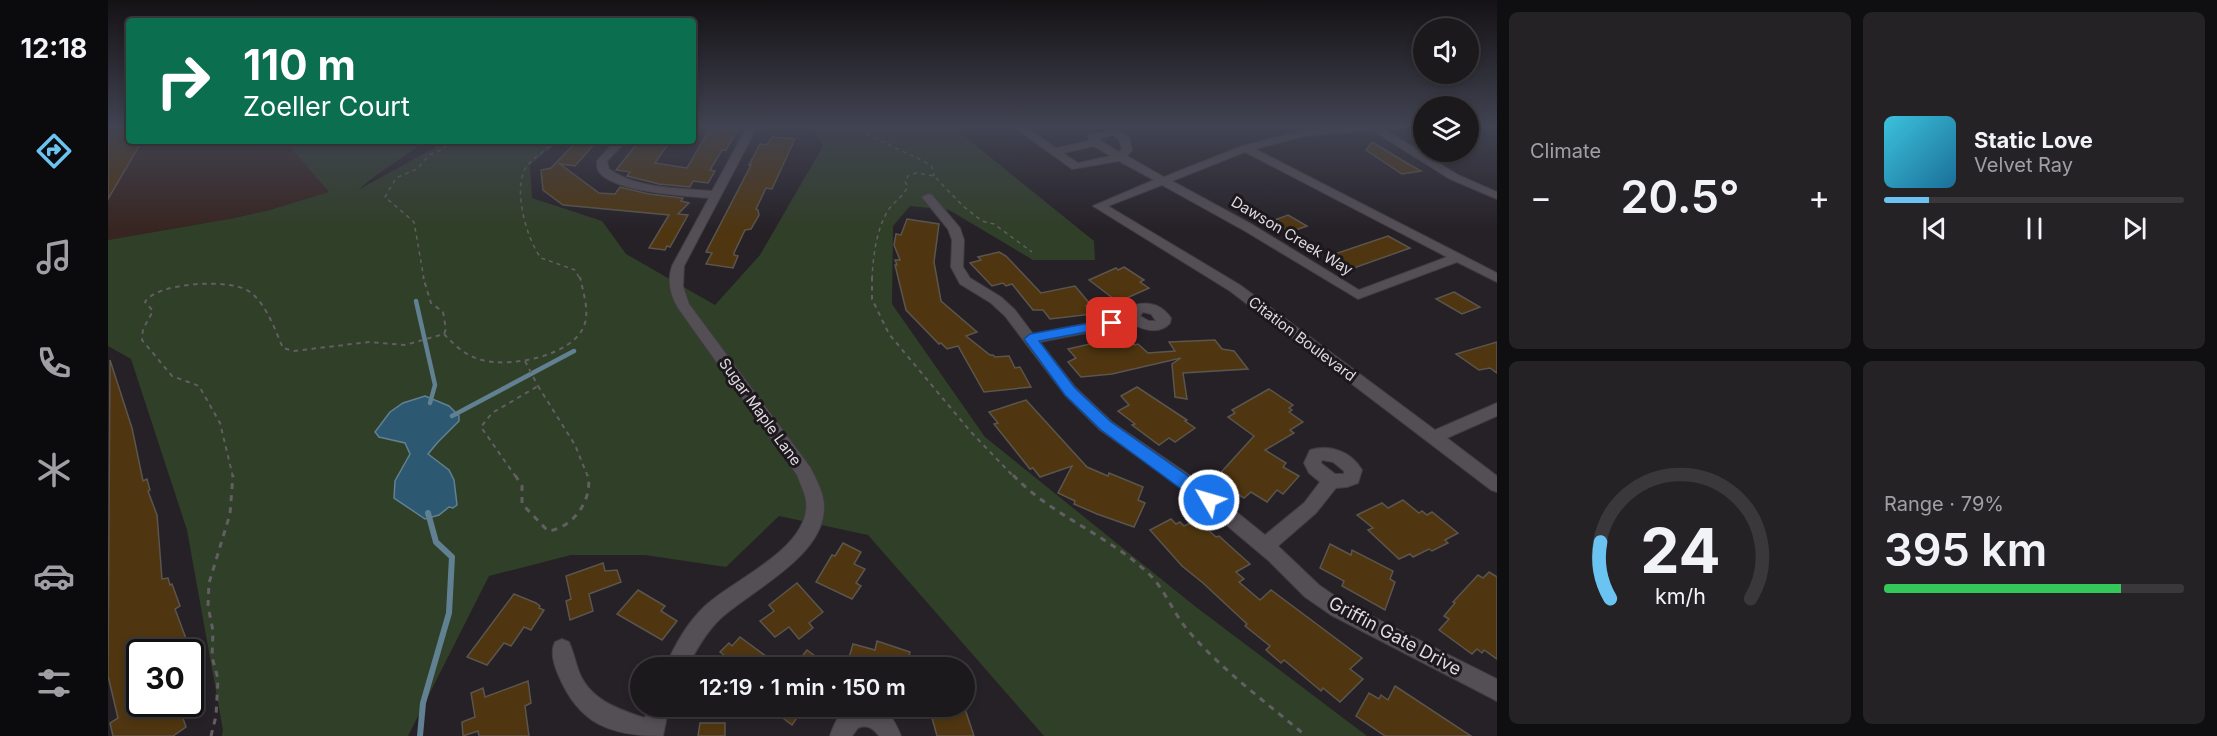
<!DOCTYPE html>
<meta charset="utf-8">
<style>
:root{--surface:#1c191d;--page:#252226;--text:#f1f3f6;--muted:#a0a0a4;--line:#3a383b;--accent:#6ac3f1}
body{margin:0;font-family:Inter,sans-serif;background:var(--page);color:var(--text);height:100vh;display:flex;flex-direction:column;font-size:22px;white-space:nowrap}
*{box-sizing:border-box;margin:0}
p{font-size:20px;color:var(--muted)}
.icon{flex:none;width:33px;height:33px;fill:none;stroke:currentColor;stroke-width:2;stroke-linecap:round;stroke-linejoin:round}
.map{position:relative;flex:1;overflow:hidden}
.side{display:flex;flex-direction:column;gap:12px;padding:12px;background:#0f0e10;width:720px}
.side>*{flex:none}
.guide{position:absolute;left:18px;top:18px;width:570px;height:126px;border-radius:6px;box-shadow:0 3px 9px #0003,0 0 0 2px var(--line);background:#0b6e4f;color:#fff;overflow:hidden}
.fabs{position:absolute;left:1305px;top:18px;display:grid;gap:12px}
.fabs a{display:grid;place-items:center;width:66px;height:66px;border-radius:50%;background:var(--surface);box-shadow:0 3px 9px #0003,0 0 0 2px var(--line);font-size:30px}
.speed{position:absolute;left:18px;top:639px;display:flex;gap:12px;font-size:30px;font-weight:700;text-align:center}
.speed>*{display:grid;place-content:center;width:78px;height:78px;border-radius:50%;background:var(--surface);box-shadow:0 3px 9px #0003,0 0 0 2px var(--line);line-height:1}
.speed .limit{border:3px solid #111;border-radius:9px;background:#fff;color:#111}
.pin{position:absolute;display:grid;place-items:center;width:51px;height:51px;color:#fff;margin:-26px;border-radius:12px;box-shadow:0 3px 9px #0006}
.me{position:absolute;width:66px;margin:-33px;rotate:308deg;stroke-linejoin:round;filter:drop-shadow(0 0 4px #0008)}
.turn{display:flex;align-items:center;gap:21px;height:126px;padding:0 18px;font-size:27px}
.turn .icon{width:78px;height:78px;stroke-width:2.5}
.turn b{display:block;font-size:42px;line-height:51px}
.big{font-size:45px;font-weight:600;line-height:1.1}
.side .tile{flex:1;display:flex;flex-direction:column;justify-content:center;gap:9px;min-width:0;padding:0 21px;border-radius:9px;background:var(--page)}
.side .dial{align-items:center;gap:0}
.dial svg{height:156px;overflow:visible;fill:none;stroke:var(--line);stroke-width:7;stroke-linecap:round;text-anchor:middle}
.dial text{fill:var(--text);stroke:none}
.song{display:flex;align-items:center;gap:18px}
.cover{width:72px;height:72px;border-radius:9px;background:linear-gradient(135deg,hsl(190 70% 55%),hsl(200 70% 35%))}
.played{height:6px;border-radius:3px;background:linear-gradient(90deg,var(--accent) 15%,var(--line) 15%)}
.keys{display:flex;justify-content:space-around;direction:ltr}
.heat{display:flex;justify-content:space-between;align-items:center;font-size:33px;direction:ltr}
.charge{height:9px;border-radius:4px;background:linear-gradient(90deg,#34c759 79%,var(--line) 0)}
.side .tiles{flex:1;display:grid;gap:12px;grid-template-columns:repeat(2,1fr)}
.trip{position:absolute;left:522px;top:657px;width:345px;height:60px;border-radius:30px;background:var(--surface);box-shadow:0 3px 9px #0003,0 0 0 2px var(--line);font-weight:600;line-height:60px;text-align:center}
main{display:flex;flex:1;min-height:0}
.tab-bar{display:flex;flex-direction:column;width:108px;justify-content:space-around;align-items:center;background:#0b0a0c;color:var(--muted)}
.tab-bar .icon{width:42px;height:42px}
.tab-bar .active{color:var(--accent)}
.tab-bar b{font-size:27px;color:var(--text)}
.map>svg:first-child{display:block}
.education{fill:#382521}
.green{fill:#303f27}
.water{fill:#2c5971;stroke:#618092;stroke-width:1.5}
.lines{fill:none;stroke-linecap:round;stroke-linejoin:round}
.stream-far1{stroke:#618092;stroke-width:4.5}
.stream{stroke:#618092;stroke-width:6}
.building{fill:#4f3610;stroke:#5b554d;stroke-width:1.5}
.minor-casing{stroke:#413c42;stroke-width:2}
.path-far2{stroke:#625e63;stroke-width:1.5;stroke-dasharray:4 4;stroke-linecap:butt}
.path-far1{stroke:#625e63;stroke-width:2;stroke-dasharray:4.5 4.5;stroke-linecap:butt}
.path{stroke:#625e63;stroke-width:3;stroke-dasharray:6 6;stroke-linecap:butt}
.minor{fill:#544e55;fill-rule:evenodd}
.route{fill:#1a73e8;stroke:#114b97;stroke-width:1.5}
.labels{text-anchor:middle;stroke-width:6;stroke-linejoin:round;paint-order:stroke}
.street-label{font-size:15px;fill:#dedbdf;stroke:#1d171e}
.near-street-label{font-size:18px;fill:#dedbdf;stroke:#1d171e}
</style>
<main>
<nav class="tab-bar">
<b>12:18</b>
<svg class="icon active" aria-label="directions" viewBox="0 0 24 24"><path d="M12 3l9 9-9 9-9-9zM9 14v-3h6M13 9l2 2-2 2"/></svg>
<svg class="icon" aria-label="music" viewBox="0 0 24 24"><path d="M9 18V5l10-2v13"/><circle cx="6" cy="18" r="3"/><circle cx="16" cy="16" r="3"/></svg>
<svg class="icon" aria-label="phone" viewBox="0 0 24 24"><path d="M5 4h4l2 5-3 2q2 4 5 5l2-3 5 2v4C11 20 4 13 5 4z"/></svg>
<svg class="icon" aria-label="climate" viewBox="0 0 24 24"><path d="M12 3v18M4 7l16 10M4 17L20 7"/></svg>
<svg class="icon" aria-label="car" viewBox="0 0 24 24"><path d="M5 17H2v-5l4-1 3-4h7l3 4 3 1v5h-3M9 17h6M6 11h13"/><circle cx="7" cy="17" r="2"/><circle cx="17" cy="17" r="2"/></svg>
<svg class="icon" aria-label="filters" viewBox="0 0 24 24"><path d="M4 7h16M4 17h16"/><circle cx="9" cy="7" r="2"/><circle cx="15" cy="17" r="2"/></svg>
</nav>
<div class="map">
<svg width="1389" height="736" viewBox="0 0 1389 736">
<rect width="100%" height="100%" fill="#262127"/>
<path class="education" d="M0,127L21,141H177L222,192L158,211L121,219L0,240Z"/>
<path class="green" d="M705,127H845L986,241L987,260H925L841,210L802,206L785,226L784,304L877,437L1088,607L1259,736H936L760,535L671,516L618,567L537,555H463L381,576L300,736H114L115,730L79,530L23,359L0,346V240L121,219L158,211L221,192L177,141H318L263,179L250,190L326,148L334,141H451L422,165L424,198L494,221L518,254L607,305L652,255L715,146Z"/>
<path class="water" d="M317,396L341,406L351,416V421L330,442L320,454L341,470L346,480L349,505L345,508L341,507L331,515L317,519L286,498L287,481L302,454L297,443L271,437L267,432L282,412L295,403Z"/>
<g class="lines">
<g class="stream-far1">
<path d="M308,301L327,385L322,403"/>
<path d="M344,416L466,351"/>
</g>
<path class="stream" d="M312,736L315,703L341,613L344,557L328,542L320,513"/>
</g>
<g class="building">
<path d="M0,127H21V141H34L0,199Z"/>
<path d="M603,127L629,130L618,150H614L602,170L607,171L600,183L585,181L582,187L551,184L519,176L522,172L508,170L531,141H562L547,163L579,168Z"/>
<path d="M664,137L687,139L664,189L658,188L648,209L650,210L651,215L643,229L637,230L626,253V255L630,256L625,268L598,264L604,253L598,252L643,165H641L652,144L659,145Z"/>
<path d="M469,141H489L467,166L452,164L491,193L507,194L512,187L541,194L575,198L573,201L581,203L570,214L580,215L562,247L559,246L557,250L541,248L561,215L455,205L435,190L433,170L443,168Z"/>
<path d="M1264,142L1297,162L1313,171L1294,174L1258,150Z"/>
<path d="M1180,215L1199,226L1182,232L1164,221Z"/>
<path d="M799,219L831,224L826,262L833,301L869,332L858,336L882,355H885L887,357L901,356L907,368L912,367L923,387L876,392L850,346L839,349L833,343L831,344L798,310L787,265H789L787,260H792L786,245L788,234L793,235Z"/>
<path d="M1280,236L1302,248L1243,269L1221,256Z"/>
<path d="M891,252L898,256L933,293L967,286L983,305L978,306L985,314L942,319L935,310H925L904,284L898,286L895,283L884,286L862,263L873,260L870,257Z"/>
<path d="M1016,267L1036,280L1032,282L1041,288L1010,302L981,280L1008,268L1010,270Z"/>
<path d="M1346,292L1372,307L1354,314L1328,299Z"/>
<path d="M1017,336L1026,345L1030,344L1040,353L1067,351L1061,342L1107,340L1114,349L1126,351L1140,369L1075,373L1079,399L1067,397L1064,364L1073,358L1004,374L973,377L960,362L968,358L960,349Z"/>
<path d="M1389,342V373L1382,368L1371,370L1348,354Z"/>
<path d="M2,360L24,428L35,481L39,479L42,490L40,491L49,515L54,579L60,578L62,585L64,584L72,606L67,609L83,652H32V704H70L78,727L65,736H5L2,723L10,718L0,676Z"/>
<path d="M1029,387L1079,420L1077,421L1087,428L1067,442L1061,438L1051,445L1024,425L1027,424L1010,411L1021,405L1013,396Z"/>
<path d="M1161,389L1185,405L1181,408L1184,410L1181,412L1195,422L1182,430L1186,433L1157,450L1178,463L1175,467L1191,476L1175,494L1169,490L1159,502L1143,492L1136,498L1106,480L1146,436L1120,417L1127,413L1124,410Z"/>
<path d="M918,400L979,467L1000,476L1001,473L1035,487L1030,500L1037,503L1026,527L989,514L966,504L967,501L950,493L964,466L932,477L925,468L922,469L886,424L890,423L881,412Z"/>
<path d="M1295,500L1311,513L1314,511L1319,515L1324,512L1350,533L1337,540L1340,543L1324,551L1321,549L1305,557L1302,554L1291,559L1260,530L1265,528L1249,515L1274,503L1280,508Z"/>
<path d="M1063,519L1068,524L1072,522L1076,526L1089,520L1108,537L1111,536L1142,564L1128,572L1136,579L1131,582L1152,600L1163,590L1254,658L1242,669L1255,679L1232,702L1215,688L1213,691L1176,660L1173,663L1158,650L1162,646L1137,626L1139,624L1095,583L1074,566L1042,530Z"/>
<path d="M735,543L753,552L746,564L757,569L748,583L753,586L744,599L708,582L724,555L727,556Z"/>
<path d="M1222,544L1243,555L1244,550L1285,571L1282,579L1287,582L1277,610L1234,586L1236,581L1212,568Z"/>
<path d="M495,563L497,571L509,570L513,582L481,594L485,611L462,620L458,601L463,599L458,576Z"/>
<path d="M1381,572L1389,577V659L1376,650L1374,653L1369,649L1364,654L1331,630L1341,619L1336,616L1347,603L1345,602L1370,575L1375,578Z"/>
<path d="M689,583L715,612L701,623L705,628L691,639L681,627L667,637L652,621L666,611L661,605Z"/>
<path d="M530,590L557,606L553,611L569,621L554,640L509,614Z"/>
<path d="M406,594L428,603L432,606L431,608L436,610L423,630L416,627L403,646L396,643L379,665L359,657Z"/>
<path d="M632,637L659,657L650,668H604L616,655L612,652L621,643L624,646Z"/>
<path d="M769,641L802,652L798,668H738L745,644L767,650Z"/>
<path d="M699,650L723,668H685Z"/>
<path d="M420,681L423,703L417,706L421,736H371L370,731L355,736L354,722L367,717L363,693L375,688L377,697Z"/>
<path d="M1287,686L1363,736H1277L1248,716L1261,693L1271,699L1273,695L1280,700Z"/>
<path d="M659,706H697L684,725Z"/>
<path d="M854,708L858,712L866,736H829L823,714Z"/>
<path d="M592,723H617V736H590Z"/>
</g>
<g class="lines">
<defs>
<g id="minor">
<path d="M639,127H649L576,266L575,286L581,304L702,467C708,479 716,493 716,506C718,555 644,590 613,618C598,632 588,650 579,668H557C566,646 580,622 597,606C625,580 693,552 698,510C700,498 693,486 689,475L570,308C562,294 559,281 564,266L601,198C578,196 501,192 490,170C489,168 489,164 489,161L507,141H518L499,161L501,169C529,189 571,188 604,191Z"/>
<path d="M906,127H918L948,148L981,141L980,135L1010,130L1021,137L1024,150L1019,156L1056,177L1134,146L1197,130L1273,127L1350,175L1389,192V199L1342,179L1264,130L1197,136L1147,149L1389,273V282L1349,262L1250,299L1137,231L1054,185L1000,206L1132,285L1327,430L1389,403V416L1339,438L1389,476V492L1383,490L1122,291L985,206L1046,180L1011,161L964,169ZM1005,135L1011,139L1014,149L1011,152L990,139ZM986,146L1002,156L970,163L955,153ZM1137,152L1339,257L1251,290L1145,225L1064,181Z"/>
<path d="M820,194L824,195L852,228L856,240L855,267L862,278L893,297L907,310L925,334L1018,316L1026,305C1041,301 1054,305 1063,318L1062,323C1053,334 1036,331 1025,324L932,342L967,387L1004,422L1090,481L1157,535L1196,503L1212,482L1201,473L1196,463L1202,450C1222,444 1243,451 1254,470L1250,483L1239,487L1228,488L1208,513L1170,546L1211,585L1237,603L1389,679V701L1223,615L1197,597L1161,561L1078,491L992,430L957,395L897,316L883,303L852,284L843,267L844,240L840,229L814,197ZM1035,312L1043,314L1048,321H1041L1032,316ZM1214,460L1225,462L1236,471V474H1227L1213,463Z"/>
<path d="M454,639L461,642C465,651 467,660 470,669C480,699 509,709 537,718L539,706H561L555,736C503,736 471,725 450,674C446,664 442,652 447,642Z"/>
<path d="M745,706C774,706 782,708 793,736H771C765,728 759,724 750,728L744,736H722C727,721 731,713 745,706Z"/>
</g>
</defs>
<use href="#minor" class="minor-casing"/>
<g class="path-far2">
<path d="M744,127L817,162L824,167L826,176"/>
<path d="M448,141C438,150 424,158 417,169C405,191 419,240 433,258L467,270L472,279"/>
<path d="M316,279L306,222L277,197L288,178L309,169L321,155L335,149L343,141"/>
<path d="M764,279C765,257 768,232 779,212C785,202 795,197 800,186L797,182L800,176L808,173L826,176L855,206L874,221L886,224L924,252"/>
</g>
<g class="path-far1">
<path d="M764,277V299L781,334L862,431L906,477"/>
<path d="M336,334C347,346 358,356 374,360C401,368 468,356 477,323C481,309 475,292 472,277"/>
<path d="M417,361L430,386"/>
<path d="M430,386L467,445L480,477"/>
<path d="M125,477L112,423L91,386L64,376L34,340L35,329L45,311L37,302C49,282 124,278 142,292C159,305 167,330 175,348L186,351L261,342L297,345L336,334L338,329L335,312L323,303L315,277"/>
<path d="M408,477L373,427L384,413L430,386"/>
</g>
<g class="path">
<path d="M407,475L414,486V504L440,531C465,528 485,500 480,475"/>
<path d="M905,475C945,517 1001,535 1042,575C1057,590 1065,612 1078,628C1112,669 1158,702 1198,736"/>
<path d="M103,736L108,716L110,679L104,657L105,631L100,606L101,583L122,514L125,475"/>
</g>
<use href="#minor" class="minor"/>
</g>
<linearGradient id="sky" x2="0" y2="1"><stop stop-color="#151215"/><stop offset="0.55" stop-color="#414352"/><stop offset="1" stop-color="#414352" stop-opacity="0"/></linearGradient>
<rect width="1389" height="230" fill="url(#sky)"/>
<path class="route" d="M1004,319L1009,320L1011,323L1009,326L931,341L967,388L1003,422L1107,495L1109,500L1107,505L1101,507L1095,505L993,430L957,395L916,339L922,334Z"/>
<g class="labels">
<g class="street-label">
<text transform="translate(1184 236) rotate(31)" y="5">Dawson Creek Way</text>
<text transform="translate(1194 339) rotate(37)" y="5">Citation Boulevard</text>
<text transform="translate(652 412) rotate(54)" y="5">Sugar Maple Lane</text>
</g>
<g class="near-street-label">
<text transform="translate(1287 636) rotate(28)" y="6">Griffin Gate Drive</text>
</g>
</g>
</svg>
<div class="fabs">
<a><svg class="icon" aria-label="sound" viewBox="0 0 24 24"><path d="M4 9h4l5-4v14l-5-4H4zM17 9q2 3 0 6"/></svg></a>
<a><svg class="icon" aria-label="layers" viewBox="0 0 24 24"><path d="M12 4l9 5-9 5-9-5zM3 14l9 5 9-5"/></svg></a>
</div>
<div class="speed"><div class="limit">30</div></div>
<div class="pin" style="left:1004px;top:323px;background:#d93025"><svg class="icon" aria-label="arrive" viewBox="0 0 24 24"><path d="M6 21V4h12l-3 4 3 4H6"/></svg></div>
<svg class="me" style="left:1101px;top:500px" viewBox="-20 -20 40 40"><circle r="17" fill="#1a73e8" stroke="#fff" stroke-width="3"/><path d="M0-11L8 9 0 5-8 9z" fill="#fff"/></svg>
<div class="trip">12:19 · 1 min · 150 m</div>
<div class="guide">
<div class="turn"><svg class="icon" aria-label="right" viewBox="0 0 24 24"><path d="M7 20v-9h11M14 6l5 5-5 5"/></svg><div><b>110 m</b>Zoeller Court</div></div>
</div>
</div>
<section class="side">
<div class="tiles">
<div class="tile"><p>Climate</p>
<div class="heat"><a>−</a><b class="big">20.5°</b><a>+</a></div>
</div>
<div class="tile">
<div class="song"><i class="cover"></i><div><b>Static Love</b><p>Velvet Ray</p></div></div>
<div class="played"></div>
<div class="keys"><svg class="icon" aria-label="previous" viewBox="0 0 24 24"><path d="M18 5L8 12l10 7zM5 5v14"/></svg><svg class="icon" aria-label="pause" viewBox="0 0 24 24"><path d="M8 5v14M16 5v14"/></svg><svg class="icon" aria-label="next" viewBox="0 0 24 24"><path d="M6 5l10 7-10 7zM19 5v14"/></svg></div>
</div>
<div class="tile dial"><svg viewBox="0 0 100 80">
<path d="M14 69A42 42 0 1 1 86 69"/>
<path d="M14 69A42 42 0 0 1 9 40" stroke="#6ac3f1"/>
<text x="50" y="56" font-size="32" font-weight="700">24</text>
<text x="50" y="72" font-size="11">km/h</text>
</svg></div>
<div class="tile"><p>Range · 79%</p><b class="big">395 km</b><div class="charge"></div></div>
</div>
</section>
</main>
